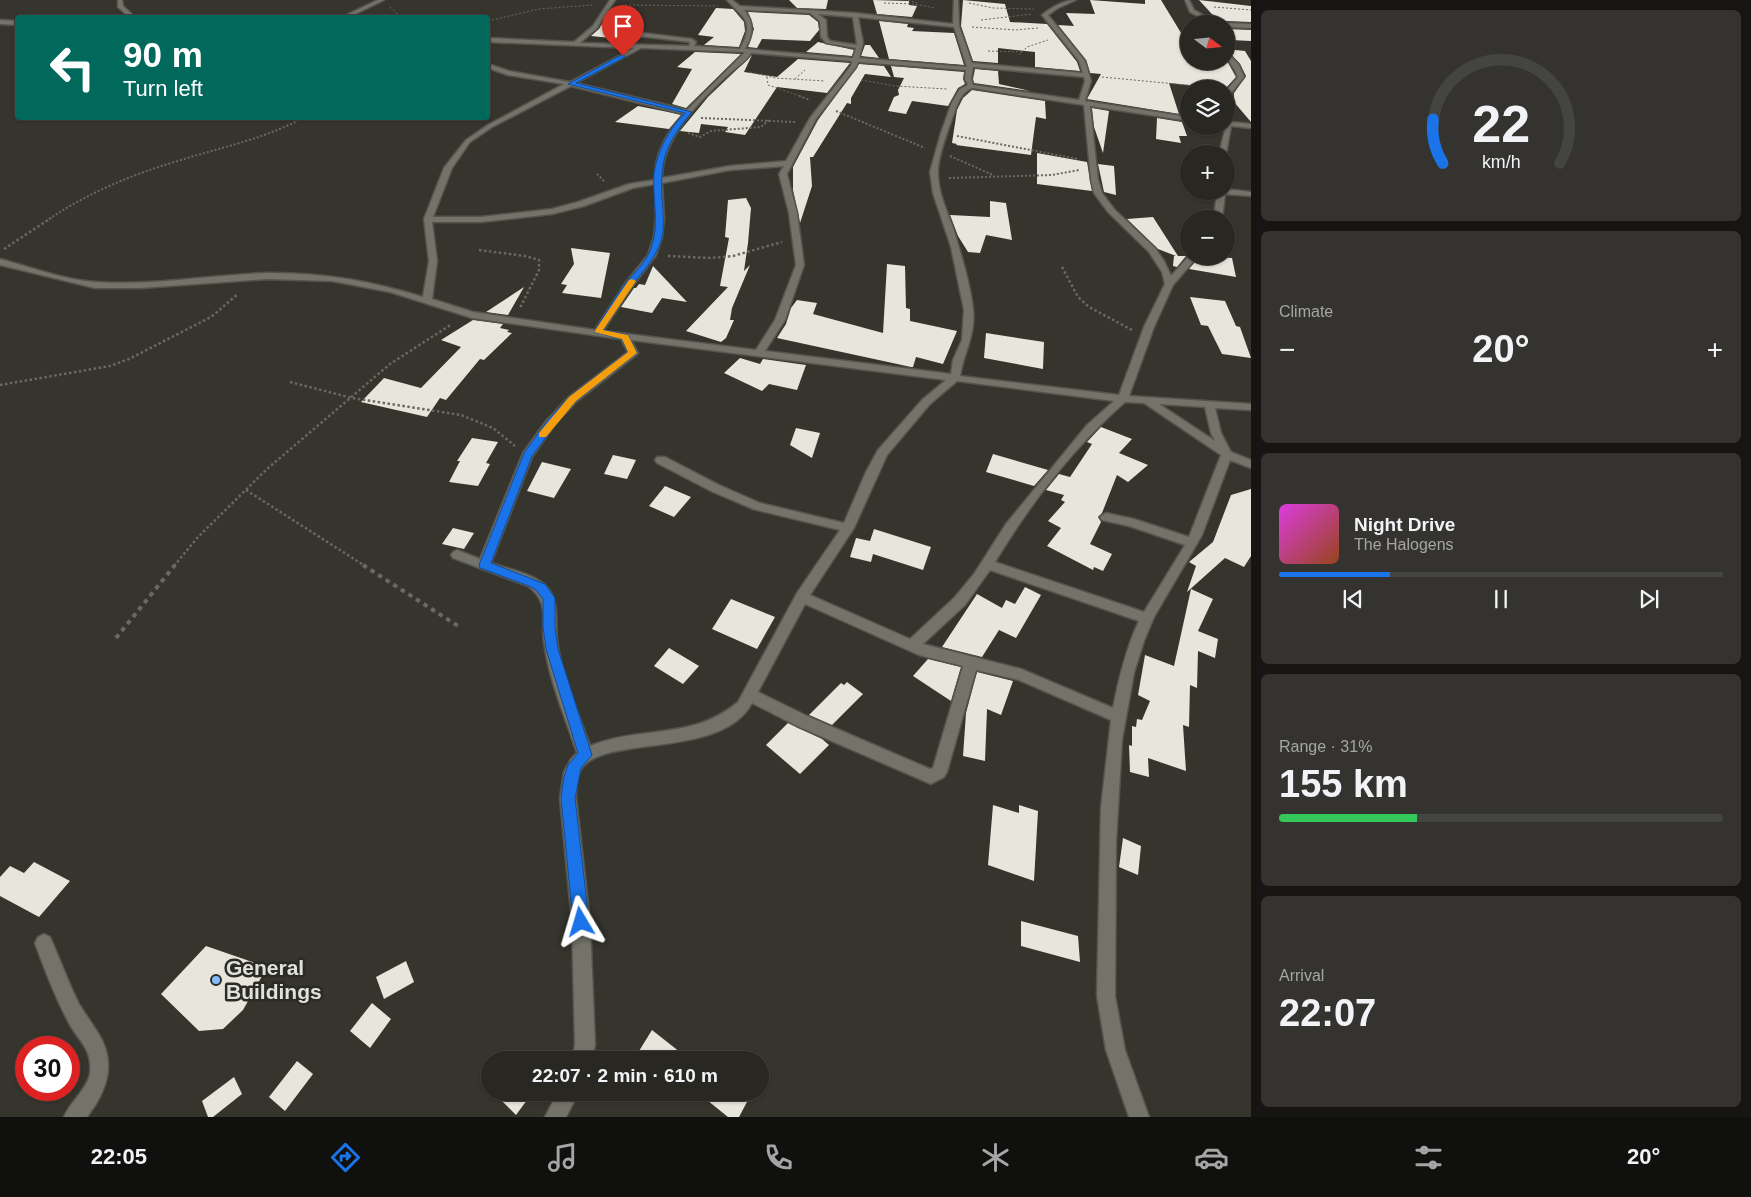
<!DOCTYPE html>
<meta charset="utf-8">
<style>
:root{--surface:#282722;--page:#34332f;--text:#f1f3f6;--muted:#a5a5a5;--line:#444440;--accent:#1a73e8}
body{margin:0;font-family:Helvetica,sans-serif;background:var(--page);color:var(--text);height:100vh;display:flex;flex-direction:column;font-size:19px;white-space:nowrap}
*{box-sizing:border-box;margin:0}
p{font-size:16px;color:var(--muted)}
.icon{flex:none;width:28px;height:28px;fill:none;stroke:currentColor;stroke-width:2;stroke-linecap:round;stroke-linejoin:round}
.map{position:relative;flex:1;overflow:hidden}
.side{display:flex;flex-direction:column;gap:10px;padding:10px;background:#161513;width:500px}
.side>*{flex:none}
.guide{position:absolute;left:15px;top:15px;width:475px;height:105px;border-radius:5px;box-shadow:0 1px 4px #0004,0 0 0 1px var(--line);background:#00695c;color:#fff;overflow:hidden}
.needle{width:32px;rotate:106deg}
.fabs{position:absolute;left:1180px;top:15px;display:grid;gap:10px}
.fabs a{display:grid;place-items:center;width:55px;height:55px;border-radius:50%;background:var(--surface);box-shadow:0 1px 4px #0004,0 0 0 1px var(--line);font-size:25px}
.speed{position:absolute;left:15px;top:1036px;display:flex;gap:10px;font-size:25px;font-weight:700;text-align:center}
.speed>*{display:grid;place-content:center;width:65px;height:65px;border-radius:50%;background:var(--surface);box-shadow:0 1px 4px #0004,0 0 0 1px var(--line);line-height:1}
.speed .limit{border:8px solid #d22;background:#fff;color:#111}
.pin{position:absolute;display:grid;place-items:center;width:42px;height:42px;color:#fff;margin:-51px -21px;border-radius:50% 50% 50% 0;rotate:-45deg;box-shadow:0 0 5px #0007}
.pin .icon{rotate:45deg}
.me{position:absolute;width:55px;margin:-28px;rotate:353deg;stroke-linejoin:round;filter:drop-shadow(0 0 4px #0008)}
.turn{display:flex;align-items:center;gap:18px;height:105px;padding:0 25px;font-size:22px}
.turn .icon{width:65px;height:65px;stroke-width:2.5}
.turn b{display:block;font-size:35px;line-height:42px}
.big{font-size:38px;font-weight:800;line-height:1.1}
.side .widget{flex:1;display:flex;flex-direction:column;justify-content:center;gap:8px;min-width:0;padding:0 18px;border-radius:8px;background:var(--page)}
.side .dial{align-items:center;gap:0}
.dial svg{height:130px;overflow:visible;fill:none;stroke:var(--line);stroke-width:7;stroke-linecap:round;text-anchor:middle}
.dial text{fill:var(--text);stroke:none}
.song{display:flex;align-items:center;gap:15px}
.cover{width:60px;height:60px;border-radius:8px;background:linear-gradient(135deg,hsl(300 70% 55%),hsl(20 70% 35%))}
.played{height:5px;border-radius:2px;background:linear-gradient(90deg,var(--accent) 25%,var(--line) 25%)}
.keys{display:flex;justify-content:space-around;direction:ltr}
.heat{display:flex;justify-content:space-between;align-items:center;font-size:28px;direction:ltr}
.charge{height:8px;border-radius:4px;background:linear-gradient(90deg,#34c759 31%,var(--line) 0)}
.trip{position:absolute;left:481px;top:1051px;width:288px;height:50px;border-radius:25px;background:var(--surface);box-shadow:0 1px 4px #0004,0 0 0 1px var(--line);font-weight:800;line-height:50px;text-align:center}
.menu{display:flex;height:80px;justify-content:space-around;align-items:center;background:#10100e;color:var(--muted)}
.menu .icon{width:35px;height:35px}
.menu .on{color:var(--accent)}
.menu b{font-size:22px;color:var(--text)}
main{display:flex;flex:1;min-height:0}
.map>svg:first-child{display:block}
.building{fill:#e7e6dd}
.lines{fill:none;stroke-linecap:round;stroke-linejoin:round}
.street-casing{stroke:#54534d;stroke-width:3}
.path-far3{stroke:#696962;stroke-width:1;stroke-dasharray:2 2;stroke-linecap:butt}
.path-far2{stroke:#696962;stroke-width:2;stroke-dasharray:2 2;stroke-linecap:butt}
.path-far1{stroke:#696962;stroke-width:2.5;stroke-dasharray:2.5 2.5;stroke-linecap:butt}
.path{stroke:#696962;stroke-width:4;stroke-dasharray:4.5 4.5;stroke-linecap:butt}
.street{fill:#73736a;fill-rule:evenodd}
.route{fill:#1a73e8;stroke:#114b97}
.slow{fill:#f59e0b}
.poi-dot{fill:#83bcfa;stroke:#2b2a23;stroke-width:2}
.labels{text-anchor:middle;stroke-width:5;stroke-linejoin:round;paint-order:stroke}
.near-poi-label{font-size:21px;font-weight:bold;fill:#e1e1dc;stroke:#2b2a23;text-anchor:start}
</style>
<main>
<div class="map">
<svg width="1251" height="1117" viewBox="0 0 1251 1117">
<rect width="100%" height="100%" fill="#35342d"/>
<g class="building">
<path d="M789,0H828L826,9L797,8Z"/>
<path d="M873,0L909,1V5L917,6L912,17L877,14Z"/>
<path d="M963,0L1005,4L1010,22L1047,24L1077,62L1080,71L1035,67V52L998,48V63L973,61L961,26Z"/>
<path d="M1090,0L1145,4V0H1161L1189,46V61H1226V59L1236,77L1225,89L1169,83L1179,114L1087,99L1101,74L1090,73L1086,60L1058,25L1074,26L1066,13L1095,14Z"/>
<path d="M1199,0L1251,6V22L1226,21L1221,24Z"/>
<path d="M716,8L733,9L744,22L745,31L739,47L704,45L714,37L698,35Z"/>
<path d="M748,12L809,15L818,22L819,30L810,41L762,39L757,48L748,47L754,29Z"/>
<path d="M607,16L632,17L611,38L591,36L599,29Z"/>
<path d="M879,21L908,24L907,27L914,28L912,31L954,33L964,65L889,59Z"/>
<path d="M1226,29L1251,30V41L1231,40L1226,33Z"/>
<path d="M818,42L854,50L852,56L806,52Z"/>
<path d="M865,45H870L879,58L861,56Z"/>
<path d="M1226,49L1245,51L1251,61V122L1234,102V93L1246,76L1240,64Z"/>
<path d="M695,52L741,54L686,108L672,104L692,69L677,67Z"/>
<path d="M752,55L744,72L777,77L798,59L850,63L827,93L777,87L745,135L725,132L728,127L701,124L699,133L680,131L708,97Z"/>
<path d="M859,64L884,66L891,77L865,74L851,98V104L847,103L813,157H810L812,186L800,223L793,190V167L818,120Z"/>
<path d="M891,66L964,72L963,79L965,84L958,88L948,106L912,101L906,114L888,111L894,97L899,95L898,90L904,78L894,77Z"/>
<path d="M975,69L998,71L999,84L1030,91L974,83L973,79Z"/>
<path d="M972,90L1045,101L1046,119L1036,117L1031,155L956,145L957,144L952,143L957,110L963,98Z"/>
<path d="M638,106L668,112L681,115L669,129L615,122Z"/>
<path d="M1092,108L1109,111L1103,153L1094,127Z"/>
<path d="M1157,118L1182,122L1187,136H1179L1181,143L1156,139Z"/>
<path d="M1037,153L1087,162L1092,191L1037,184Z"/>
<path d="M1098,164L1114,166L1116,195L1104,192Z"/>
<path d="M746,198L751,208L748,243L744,271L750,265L732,308L730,320H734L726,338L721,342L686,331L728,287L720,286L729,238L725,237L728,200Z"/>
<path d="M990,201L1006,203L1012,240L986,235L980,253L968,252L958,236L950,215L990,217Z"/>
<path d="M1153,217L1178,256H1186L1177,267L1173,266L1174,256H1176L1158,249L1127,219Z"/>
<path d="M571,248L610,253L601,298L562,293L567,285L561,284L574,264Z"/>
<path d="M1200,256L1232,258L1236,277L1189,269Z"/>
<path d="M887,264L905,266L906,308L910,309V321L957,331L943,364L916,357L913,367H911L777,338L786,324L791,308L797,300L817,303L813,314L883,333Z"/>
<path d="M653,266L687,302L662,298L652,313L621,307L634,288H636L639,284L645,285Z"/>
<path d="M524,287L508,315L486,312Z"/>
<path d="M1190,297L1225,301L1236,326L1240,327L1251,358L1222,354L1208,326L1201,325Z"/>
<path d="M473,320L503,324L500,328L509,330L507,332L512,333L484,360L480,359L446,400L440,398L427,417L361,402L384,378L421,388L461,347L441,340Z"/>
<path d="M986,333L1044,342L1043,369L984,358Z"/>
<path d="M740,358L760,364L763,359L806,365L797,390L769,384L762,391L724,373Z"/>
<path d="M1101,427L1132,439L1119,453L1148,465L1128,482L1117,475L1102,513L1098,517L1101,522L1090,544L1112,554L1103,571L1094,567L1093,570L1047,546L1061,528L1048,521L1065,502L1061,500L1064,495L1046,490L1059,474L1070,477L1092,444L1087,442Z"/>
<path d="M796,428L820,433L812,458L790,445Z"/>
<path d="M472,438L498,442L486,463L490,464L478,486L449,482L460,461H457Z"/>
<path d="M993,454L1048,470L1034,486L986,472Z"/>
<path d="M613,455L636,460L627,479L604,474Z"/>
<path d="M542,462L571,469L554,498L527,491Z"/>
<path d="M665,486L691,497L674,517L649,506Z"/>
<path d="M1251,489V556L1244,567L1225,558L1187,592L1196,566L1189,562L1213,542L1231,495Z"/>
<path d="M453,528L474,533L464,549L442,544Z"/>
<path d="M874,529L931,547L923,570L873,554L871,562L850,557L856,538L870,541Z"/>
<path d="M1025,587L1041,595L1016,638L999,630L982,657L942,647L977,594L1002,608L1006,600L1015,604Z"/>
<path d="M1191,589L1213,599L1198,631L1218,639L1215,658L1198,651L1197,688L1190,685L1189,727L1183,725L1186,771L1148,758L1149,777L1130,772L1129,745L1132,746V726L1136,727L1137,719L1142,720L1150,701L1138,695L1145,655L1174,666Z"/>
<path d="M731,599L775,617L757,649L712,629Z"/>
<path d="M669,648L699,666L683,684L654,666Z"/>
<path d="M928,659L961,667L951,701L913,676Z"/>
<path d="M977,672L1013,681L1001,715L987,709L985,761L963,756L966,713Z"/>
<path d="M847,682L863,694L832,725L809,715L841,683L844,685Z"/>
<path d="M788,723L822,739L829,745L800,774L766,745Z"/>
<path d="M993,805L1019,813V805L1038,811L1034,881L988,865Z"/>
<path d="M1123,838L1141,846L1138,875L1119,867Z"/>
<path d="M34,862L70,881L39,917L0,896V877L10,866L24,873Z"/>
<path d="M1021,921L1078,936L1080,962L1021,946Z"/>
<path d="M206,946L267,967L243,1010L223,1029L199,1031L161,994Z"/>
<path d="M406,961L414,982L384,999L376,977Z"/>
<path d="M372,1003L391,1019L370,1048L350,1031Z"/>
<path d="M652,1030L690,1060H650L639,1051Z"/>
<path d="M297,1061L313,1074L285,1111L269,1097Z"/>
<path d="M234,1077L242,1094L213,1117H208L202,1101Z"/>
<path d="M493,1092H533L516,1115Z"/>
<path d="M693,1092H738L748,1100L739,1117H728L702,1096L701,1098Z"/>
</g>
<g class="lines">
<defs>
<g id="street">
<path d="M118,0H122L123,6L136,18H130L118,7Z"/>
<path d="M378,0H384L347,18H340Z"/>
<path d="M610,0H615L597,28L580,43L689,46L690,42L639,36L634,33L639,26L642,28L640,32L642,33L692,39L696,42L694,46L740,49C755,20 744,19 727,0H732L740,6L855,13L953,24L954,0H958L959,26L972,63L1083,73L1079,61L1042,15C1052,7 1064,0 1076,0L1058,8L1048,15L1085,61L1091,81L1085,101L1189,117V121L1090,106L1098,180L1102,193L1114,209L1155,248L1164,261L1171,276L1189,256H1198L1173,285L1154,327L1129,396L1251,404V410L1215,408L1221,433L1231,452L1251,460V468L1230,460L1202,535L1154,617L1144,641L1134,673L1122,740L1116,842L1115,996L1125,1050L1149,1117H1129L1106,1050L1097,996L1101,808L1111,720L1019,680L976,670L947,772L944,777L931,784L797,726L752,703C721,761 599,733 580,771C576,779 576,790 576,798L590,922L595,1045L592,1060H572L575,1045L572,922L560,798L564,772L571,759L577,753C565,717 549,680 544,642C541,620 550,602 528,586L453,558L451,555L453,552L457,550L480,559L523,453L547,420L569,397L628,352L621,339L472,318L390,292L332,281L267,279L141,288H95L0,265V259C31,267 64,280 96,282C153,286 210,275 266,273C320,272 372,281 423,297L429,261L424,219L444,168L466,140L488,125L564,84L508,75L488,68V64L509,71L570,82L634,48L488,42V38L574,42L593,26ZM744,10L810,13L820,21L821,37L826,43L856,48L853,58L745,49C753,35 755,23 744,10ZM818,14L853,17L857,45L830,41L827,37L826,20ZM858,17L954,27L967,67L859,58L863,43ZM641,48L745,52L687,110L576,83ZM751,53L852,61L851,66L810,118L786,161L730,166L662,178C661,139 701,99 729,74C736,67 746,62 751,53ZM858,62L966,70L965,79L968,85L960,89L952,102L941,133L930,172L933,193L951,247L964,310L962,340L953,360L951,374L765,351L785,320L804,265L797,213L787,174L816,119L856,67ZM973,67L1084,77L1085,81L1079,100L973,85L971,79ZM571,86L684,114C667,132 654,154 655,180L629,184L578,202L552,209L481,217H433L452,168L470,142L492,127ZM972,88L1084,105L1091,180L1094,193L1108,212L1149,252L1162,272L1165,284L1144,327L1119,395L960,376C964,352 976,334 973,309C970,283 961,254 953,228C947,211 938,192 938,174C937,159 947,133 952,119C957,106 959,94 972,88ZM784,166L779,174L789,213L796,265L775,320L756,350L603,331L631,288L656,255L662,237L664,218L662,183L730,170ZM655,184L656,218L654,237L648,255L624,285L595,330L473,312L432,299L437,261L432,222H481L552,214L584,206L633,188ZM631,340L946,380L922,400L878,450L866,472L844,523L760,503L719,485L665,457H657L655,460L657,463L711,491L753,509L840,530L797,593L738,702C692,741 641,725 590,746C578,712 561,676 557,639C555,621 560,599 545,585C531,573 508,569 491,563L532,457L555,424L577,401L636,355L638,353ZM957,381L1114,401L1087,425L1006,524L974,574L955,597L910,639L810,595L854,528L887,455L930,404ZM1125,402L1144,403L1221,455L1189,537L1134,519L1106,513L1100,517L1102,520L1129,526L1185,545L1144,612L995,562C1030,504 1074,447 1125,402ZM1159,404L1205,407L1211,433L1215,441ZM990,570L1139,621C1126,648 1119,678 1113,708L1021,669L923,644L965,605ZM805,604L919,655L963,666L933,768L930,769L807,716L758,692Z"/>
<path d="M1185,0H1189L1194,10L1219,24H1212L1190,12Z"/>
<path d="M0,20L18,21V25L0,24Z"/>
<path d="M1226,23L1251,24V28L1226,27Z"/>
<path d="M1226,51L1239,65L1244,77L1232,92L1231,122L1251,124V128L1231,126L1226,154H1219L1226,126V91L1238,77C1235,68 1226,60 1226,51Z"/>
<path d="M1226,189L1251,192V196L1225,194L1222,219H1214L1217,191H1226Z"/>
<path d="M44,934L50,937C60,959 68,982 79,1004C85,1014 92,1023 98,1033C117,1063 107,1091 87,1117H64C70,1102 86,1091 90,1074C91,1067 90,1058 87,1051C83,1042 75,1034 70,1025C56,999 45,971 35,943L38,937Z"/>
<path d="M558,1092H579L566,1117H545Z"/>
</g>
</defs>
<use href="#street" class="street-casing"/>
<g class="path-far3">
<path d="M908,0L917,3"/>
<path d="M884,3L914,4L935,8"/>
<path d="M969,3L993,8L1034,9"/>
<path d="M625,5L718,6"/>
<path d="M390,7L403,18"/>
<path d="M1214,7L1251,10"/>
<path d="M981,20L1032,14"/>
<path d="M488,21L539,9L593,5"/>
<path d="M972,27L1015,30L1038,28"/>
<path d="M988,51L1022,52"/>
<path d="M1019,55L1027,47L1048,40"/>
<path d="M750,72L775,78L825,81"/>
<path d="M767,77L768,85L803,97"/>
<path d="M1102,77L1218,88"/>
<path d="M795,79L805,70"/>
<path d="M861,80L895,86L947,89"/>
</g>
<g class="path-far2">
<path d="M799,96L810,100"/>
<path d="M836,111L925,148"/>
<path d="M701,118L795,122"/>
<path d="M688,133L700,137L711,131L761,127L769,120"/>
<path d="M957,136L1078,159"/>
<path d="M950,156L993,175"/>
<path d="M597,174L604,181"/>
<path d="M949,178L1052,175L1079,170"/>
<path d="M49,219C90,192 133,174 181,160C222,147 264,139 303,118"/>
</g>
<g class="path-far1">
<path d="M4,249L51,218"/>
<path d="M479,250L525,256L539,260V270L520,308"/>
<path d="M668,256L711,258L733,256L782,242"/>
<path d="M1062,267L1078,297L1089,307L1132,330"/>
<path d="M290,382L352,398L461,415L493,428L515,446"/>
<path d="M0,385L110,366L129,359L211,317L238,294"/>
<path d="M246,490L365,566"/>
<path d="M174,566L198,537L267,469L390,364L452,324"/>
</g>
<g class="path">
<path d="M363,565L458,626"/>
<path d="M116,638L175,565"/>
</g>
<use href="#street" class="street"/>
</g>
<path class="route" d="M623,54L625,57L576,83L692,112C666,143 660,158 662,199C663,213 665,227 661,241C655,260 642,272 630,288C621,302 612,316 603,330L628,335L637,353L576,401L555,425L532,456L491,563L545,584L555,598V627L558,649L592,755L581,768L575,798L589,922L587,927L581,929L576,927L573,922L561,798L564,777L568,765L578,753L546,649L543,627V599L536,590L529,586L480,568L479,565L524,453L548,420L569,397L628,352L622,339L594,332C604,316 614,299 625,284C633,274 644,264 649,253C661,227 652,201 654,174C657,151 669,129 685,113L568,84Z"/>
<path class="slow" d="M632,279L636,281L603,330L628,335L637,353L576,401L546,437H539V433L569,397L628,352L622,339L594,332L629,280Z"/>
<circle class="poi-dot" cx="216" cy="980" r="5"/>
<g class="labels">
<g class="near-poi-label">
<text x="226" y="975">General<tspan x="226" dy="24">Buildings</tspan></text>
</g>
</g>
</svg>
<div class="fabs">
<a><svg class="needle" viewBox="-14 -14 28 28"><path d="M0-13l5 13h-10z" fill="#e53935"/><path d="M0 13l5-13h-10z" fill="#a5a5a5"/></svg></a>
<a><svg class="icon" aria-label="layers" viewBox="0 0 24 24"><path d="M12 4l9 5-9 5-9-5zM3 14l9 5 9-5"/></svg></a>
<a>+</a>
<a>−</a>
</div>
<div class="speed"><div class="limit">30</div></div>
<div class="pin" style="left:623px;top:56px;background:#d93025"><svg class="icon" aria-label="arrive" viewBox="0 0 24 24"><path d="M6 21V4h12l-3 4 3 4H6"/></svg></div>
<svg class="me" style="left:581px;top:922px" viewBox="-20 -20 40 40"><path d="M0-17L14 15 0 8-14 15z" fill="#1a73e8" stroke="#fff" stroke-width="4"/></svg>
<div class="trip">22:07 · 2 min · 610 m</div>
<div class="guide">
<div class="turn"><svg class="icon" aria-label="left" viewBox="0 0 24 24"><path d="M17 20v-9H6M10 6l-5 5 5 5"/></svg><div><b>90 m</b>Turn left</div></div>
</div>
</div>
<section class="side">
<div class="widget dial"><svg viewBox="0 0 100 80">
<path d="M14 69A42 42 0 1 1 86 69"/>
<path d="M14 69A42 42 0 0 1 8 42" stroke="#1a73e8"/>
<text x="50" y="56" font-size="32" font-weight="700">22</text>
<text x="50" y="72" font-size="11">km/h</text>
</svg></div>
<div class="widget"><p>Climate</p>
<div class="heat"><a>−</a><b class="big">20°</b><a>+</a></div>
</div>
<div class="widget">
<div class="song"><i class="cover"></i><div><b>Night Drive</b><p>The Halogens</p></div></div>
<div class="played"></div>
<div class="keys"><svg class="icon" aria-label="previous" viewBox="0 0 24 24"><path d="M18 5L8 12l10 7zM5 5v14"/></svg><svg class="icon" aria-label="pause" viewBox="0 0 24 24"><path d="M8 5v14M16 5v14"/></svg><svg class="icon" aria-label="next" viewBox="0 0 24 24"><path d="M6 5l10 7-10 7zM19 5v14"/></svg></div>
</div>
<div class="widget"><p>Range · 31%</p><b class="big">155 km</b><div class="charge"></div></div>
<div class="widget"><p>Arrival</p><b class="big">22:07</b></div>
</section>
</main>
<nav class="menu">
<b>22:05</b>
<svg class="icon on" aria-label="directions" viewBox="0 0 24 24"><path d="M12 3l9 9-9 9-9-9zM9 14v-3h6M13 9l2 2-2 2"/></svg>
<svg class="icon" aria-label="music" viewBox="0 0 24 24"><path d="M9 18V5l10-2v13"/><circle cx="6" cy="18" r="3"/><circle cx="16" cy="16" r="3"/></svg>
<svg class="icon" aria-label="phone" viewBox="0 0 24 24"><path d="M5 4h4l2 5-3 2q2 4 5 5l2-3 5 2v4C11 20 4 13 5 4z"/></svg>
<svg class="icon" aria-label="climate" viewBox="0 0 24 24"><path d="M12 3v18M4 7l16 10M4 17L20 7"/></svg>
<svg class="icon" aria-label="car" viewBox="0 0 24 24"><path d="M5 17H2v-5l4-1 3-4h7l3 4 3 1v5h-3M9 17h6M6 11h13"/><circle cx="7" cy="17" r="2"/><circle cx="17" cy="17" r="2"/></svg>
<svg class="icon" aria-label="filters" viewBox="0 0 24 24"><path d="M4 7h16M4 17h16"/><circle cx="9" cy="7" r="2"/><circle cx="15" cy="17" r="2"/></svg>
<b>20°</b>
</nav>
